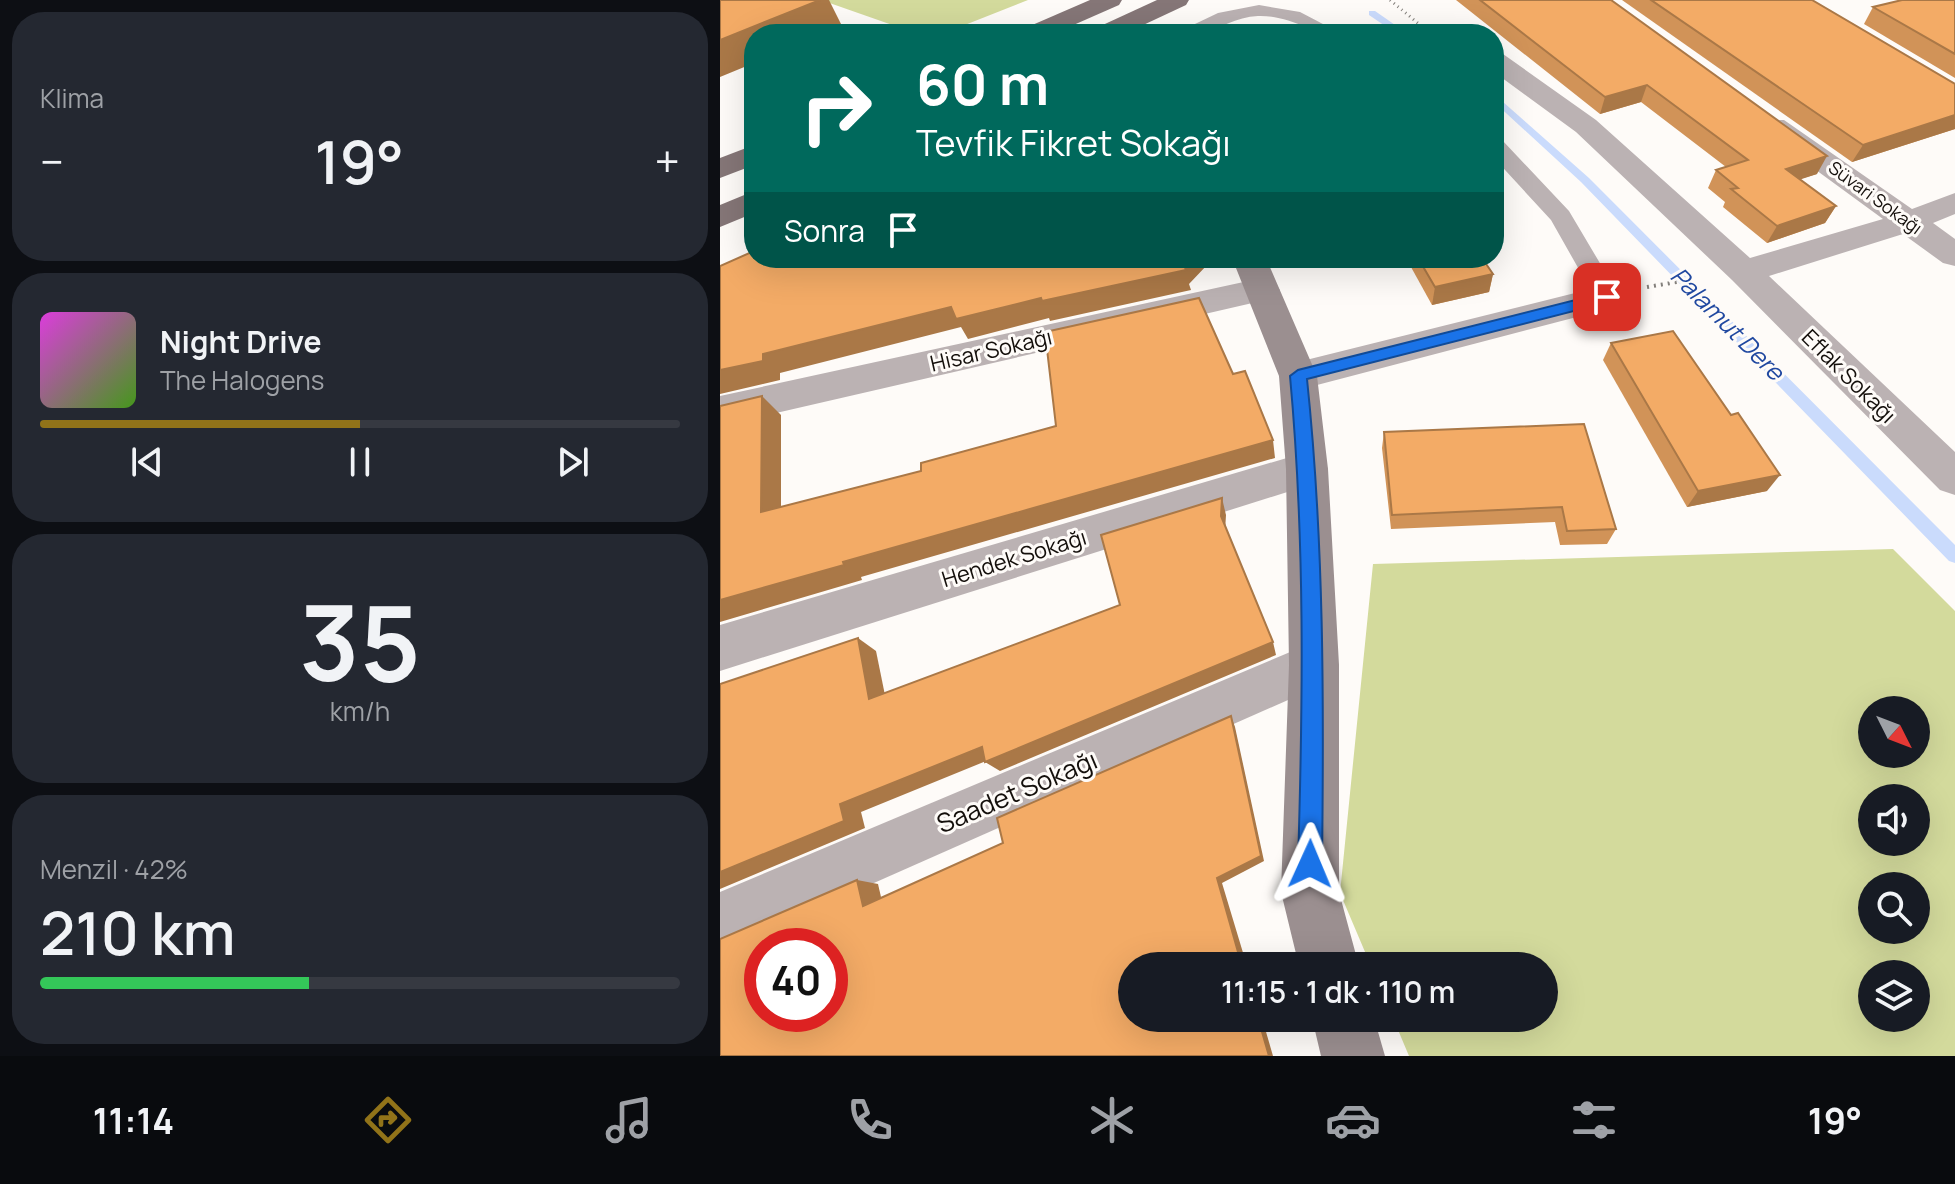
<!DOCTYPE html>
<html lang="tr">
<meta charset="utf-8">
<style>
:root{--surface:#171b24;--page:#242831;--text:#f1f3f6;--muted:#9ea1a6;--line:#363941;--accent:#917319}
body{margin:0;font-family:Manrope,sans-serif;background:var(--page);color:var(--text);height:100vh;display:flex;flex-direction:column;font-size:30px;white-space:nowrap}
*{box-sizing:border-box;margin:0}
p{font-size:26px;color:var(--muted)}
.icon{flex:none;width:44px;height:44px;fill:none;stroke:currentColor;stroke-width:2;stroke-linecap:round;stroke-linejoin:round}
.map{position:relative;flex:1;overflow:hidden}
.side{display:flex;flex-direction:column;gap:12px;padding:12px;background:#0d0f14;width:720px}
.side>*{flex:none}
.hud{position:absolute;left:24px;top:24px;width:760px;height:244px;border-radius:32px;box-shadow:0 8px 32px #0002;background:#00695c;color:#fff;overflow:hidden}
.needle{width:52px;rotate:132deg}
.tools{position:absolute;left:1138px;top:696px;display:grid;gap:16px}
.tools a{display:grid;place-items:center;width:72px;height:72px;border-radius:50%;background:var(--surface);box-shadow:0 8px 32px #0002;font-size:40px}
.speed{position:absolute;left:24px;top:928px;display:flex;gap:16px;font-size:40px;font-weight:700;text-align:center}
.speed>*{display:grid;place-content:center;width:104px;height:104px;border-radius:50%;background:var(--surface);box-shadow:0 8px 32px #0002;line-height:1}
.speed .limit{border:12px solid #d22;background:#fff;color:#111}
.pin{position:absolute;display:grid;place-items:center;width:68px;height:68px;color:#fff;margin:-34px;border-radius:16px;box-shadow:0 4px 12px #0006}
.me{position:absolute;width:88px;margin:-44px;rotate:1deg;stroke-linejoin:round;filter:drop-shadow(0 0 6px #0008)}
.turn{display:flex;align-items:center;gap:28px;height:168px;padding:0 40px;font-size:36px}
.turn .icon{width:104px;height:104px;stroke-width:2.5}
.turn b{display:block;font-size:56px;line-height:68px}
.then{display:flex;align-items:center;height:76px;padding:0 40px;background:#0003;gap:16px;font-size:30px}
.big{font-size:60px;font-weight:600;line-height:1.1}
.side .widget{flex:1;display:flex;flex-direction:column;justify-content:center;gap:12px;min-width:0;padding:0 28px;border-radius:32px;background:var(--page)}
.side .dial{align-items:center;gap:0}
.dial b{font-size:104px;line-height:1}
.song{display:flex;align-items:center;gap:24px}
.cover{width:96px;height:96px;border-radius:12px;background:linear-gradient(135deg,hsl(300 70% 55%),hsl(100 70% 35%))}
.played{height:8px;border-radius:4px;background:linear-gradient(90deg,var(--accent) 50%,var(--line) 50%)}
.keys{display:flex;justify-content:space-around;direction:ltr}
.heat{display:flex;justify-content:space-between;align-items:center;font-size:44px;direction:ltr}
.charge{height:12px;border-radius:6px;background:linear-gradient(90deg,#34c759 42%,var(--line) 0)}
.trip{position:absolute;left:398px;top:952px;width:440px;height:80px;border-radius:40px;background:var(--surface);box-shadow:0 8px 32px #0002;font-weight:600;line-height:80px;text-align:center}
.dock{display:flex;height:128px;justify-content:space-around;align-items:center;background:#090b0e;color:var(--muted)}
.dock .icon{width:56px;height:56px}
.dock .on{color:var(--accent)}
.dock b{font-size:36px;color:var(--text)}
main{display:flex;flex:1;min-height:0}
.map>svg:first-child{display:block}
.green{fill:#d3da9c;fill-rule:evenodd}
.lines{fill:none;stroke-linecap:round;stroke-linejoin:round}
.stream{fill:#cadbfc;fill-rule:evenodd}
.path-far1{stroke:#84807c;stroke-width:3;stroke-dasharray:1 4;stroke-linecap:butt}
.path{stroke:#84807c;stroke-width:4;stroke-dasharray:2 5;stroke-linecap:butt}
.lane{fill:#bbb2b3;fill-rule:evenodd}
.street{fill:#bbb2b3;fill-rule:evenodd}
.secondary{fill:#9b8f90;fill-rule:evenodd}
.primary{fill:#857677;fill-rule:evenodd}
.wall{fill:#d19358}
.shaded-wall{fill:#aa7847}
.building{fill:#f3ab66;stroke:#aa7847;stroke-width:2;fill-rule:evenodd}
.route{fill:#1a73e8;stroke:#114b97;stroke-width:2}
.labels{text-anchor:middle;stroke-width:6;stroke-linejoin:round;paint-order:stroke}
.far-street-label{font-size:18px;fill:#140f0b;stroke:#fefbf8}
.street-label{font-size:22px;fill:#140f0b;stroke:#fefbf8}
.water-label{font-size:24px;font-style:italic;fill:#2048a0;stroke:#fefbf8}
.near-street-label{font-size:26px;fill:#140f0b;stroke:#fefbf8}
</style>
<main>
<section class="side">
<div class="widget"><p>Klima</p>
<div class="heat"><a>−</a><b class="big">19°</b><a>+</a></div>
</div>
<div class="widget">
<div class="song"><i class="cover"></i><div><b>Night Drive</b><p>The Halogens</p></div></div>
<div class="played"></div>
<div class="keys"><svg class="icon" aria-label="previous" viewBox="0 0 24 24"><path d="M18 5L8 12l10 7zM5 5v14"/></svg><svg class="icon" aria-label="pause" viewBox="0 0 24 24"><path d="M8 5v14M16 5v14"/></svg><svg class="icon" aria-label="next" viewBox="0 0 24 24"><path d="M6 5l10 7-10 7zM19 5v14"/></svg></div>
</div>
<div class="widget dial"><b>35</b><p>km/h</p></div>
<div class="widget"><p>Menzil · 42%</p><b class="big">210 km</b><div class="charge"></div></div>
</section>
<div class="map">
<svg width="1235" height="1056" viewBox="0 0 1235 1056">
<rect width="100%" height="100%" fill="#fefbf8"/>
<g class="green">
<path d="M101,0H308L222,34H198Z"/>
<path d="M1173,549L1235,611V1056H689L673,1018H824V966H651L620,893L653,564ZM1152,710H1196V754H1152ZM1152,798H1196V842H1152ZM1152,886H1196V930H1152ZM1152,974H1196V1018H1152Z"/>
</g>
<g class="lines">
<g class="stream">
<path d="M649,11H655L688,34H677L649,15Z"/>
<path d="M774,94L869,178L1235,545V563L1229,561L861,182L774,102Z"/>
</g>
<g class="path-far1">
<path d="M670,0L711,34"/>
<path d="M253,34L272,26"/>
</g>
<path class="path" d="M927,287L969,280"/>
<g class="lane">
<path d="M539,5L580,12L622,34C591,34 570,15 538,16C516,17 499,29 479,34C471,36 461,34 454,34L498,13Z"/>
<path d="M774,139L782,140L849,211L900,297L896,303H878L831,220L774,158Z"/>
</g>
<g class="street">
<path d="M774,52L783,54L876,120L1030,258L1163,219L1044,132L1040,126L1044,120H1064L1192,209L1235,193V214L1213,223L1235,239V266L1223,263L1183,234L1049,276L1235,452V495L1220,490L1012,280L856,132L774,72Z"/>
<path d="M542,278L554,282L560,290L554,298L0,426V396Z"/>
<path d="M887,285L899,288L905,297L899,306L578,390L564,386L559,376L564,366L578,362Z"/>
<path d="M587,452L602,457L608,469L602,481L0,671V625Z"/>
<path d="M594,642L611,649L619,665L611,681L0,951V892Z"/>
</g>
<g class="secondary">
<path d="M512,258H546L597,376L608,469L619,665V892L639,966H579L561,892L569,665L566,469L559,376Z"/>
<path d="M592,1018H654L665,1056H601Z"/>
</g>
<g class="primary">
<path d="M370,0H402L399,5L333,34H299L303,29Z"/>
<path d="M437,0H469L466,5L404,34H370L374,29Z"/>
<path d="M34,145V165L0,178V158Z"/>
<path d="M34,191V213L0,227V205Z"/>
</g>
</g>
<g class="wall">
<path d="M736,0H891L1097,174L1080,179L1116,206L1105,223L1047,243L1003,207L1005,202L988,188L996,170L1006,167L921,102L880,114Z"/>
<path d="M902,0H1092L1235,84V129L1132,162Z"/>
<path d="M1235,0V78L1144,24L1153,7Z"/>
<path d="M686,258H762L773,274L769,292L712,305Z"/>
<path d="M891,343L1011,415L1047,491L967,507L883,360Z"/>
<path d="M664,432L896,529L887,544L840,545L835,522L671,529L662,448Z"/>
</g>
<g class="shaded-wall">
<path d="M100,0H109L122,26L104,34H34V63L0,77V40Z"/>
<path d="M927,85L921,102L880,114L885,97Z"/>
<path d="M1235,115V129L1132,162L1143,145Z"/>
<path d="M1107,156L1097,174L1057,187L1066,169Z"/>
<path d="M1116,206L1105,223L1047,243L1057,226Z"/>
<path d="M471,258H487L488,264L469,284L471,290L330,321L329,318L248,339L241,327L60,373V380L0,394V370L43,354L231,307L321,298L464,265Z"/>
<path d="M773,274L769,292L712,305L715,287Z"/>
<path d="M42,396L61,415V529L41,512Z"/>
<path d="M553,440L555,458L141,577L142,580L0,622V600L123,562Z"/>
<path d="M1060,475L1047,491L967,507L978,491Z"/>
<path d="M502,498L506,515L505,532L501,516Z"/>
<path d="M138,638L156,651L168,710L149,699Z"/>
<path d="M553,642L556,655L280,771L265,762L271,759L141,812L145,828L0,889V872L120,804L262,747Z"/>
<path d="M511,716L515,727L544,861L502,883L527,966H522L497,878Z"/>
<path d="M137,880L158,884L164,910L143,906Z"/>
<path d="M538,1018H542L553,1056H549Z"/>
</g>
<g class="building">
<path d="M0,0H100L0,40Z"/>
<path d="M760,0H891L1107,156L1066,169L1116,206L1057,226L1011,189L1018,188L996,170L1028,160L927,85L885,97Z"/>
<path d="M931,0H1092L1235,84V115L1143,145Z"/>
<path d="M1182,0H1235V54L1153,7Z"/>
<path d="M34,251V258H471L464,265L466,270L322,301L321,298L236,319L231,307L43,354V361L0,370V266Z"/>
<path d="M698,258H762L773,274L715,287Z"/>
<path d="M479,298L513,374L525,371L553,440L123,562L124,565L0,600V406L42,396L41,512L201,471V463L336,426L325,332Z"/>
<path d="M953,331L1011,415L1018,413L1060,475L978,491L891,343Z"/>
<path d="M864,424L896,529L847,531L842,507L672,515L664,432Z"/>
<path d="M502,498L501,516L553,642L265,762L262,747L120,804L124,821L0,872V684L138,638L149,699L400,605L381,535Z"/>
<path d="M511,716L541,856L497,878L522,966H412V1018H538L549,1056H0V939L137,880L143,906L283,843L277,818ZM42,946H110V1014H42Z"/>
</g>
<path class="route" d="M887,292L895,297L893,301L587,379C604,541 604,702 602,864L598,872L590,876L582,872L578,864C583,700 585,539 570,376L578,370Z"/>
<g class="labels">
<g class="far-street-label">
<text transform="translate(1155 198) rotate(36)" y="6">Süvari Sokağı</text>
</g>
<g class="street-label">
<text transform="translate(271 350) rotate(-13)" y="8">Hisar Sokağı</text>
<text transform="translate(1129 376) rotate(45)" y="8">Eflak Sokağı</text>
<text transform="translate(294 558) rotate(-17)" y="8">Hendek Sokağı</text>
</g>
<g class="water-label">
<text transform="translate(1007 324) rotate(45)" y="8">Palamut Dere</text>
</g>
<g class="near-street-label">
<text transform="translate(297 792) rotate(-23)" y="9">Saadet Sokağı</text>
</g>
</g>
</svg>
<div class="tools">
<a><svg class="needle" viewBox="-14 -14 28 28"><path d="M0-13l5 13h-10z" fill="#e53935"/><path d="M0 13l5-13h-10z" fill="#9ea1a6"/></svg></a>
<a><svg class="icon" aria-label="sound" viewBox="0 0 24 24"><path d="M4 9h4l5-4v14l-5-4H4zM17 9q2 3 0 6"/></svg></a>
<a><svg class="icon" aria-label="search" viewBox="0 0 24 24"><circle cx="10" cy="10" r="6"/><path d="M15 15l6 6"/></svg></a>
<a><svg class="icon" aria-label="layers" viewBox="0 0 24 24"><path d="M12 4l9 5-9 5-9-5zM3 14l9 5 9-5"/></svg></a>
</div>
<div class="speed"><div class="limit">40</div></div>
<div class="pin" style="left:887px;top:297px;background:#d93025"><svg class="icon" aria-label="arrive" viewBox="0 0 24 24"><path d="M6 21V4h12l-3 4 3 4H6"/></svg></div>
<svg class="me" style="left:590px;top:864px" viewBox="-20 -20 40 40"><path d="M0-17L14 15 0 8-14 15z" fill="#1a73e8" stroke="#fff" stroke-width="4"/></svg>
<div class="trip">11:15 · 1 dk · 110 m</div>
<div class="hud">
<div class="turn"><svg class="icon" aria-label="right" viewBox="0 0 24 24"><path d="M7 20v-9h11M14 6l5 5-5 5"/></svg><div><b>60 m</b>Tevfik Fikret Sokağı</div></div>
<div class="then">Sonra<svg class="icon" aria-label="arrive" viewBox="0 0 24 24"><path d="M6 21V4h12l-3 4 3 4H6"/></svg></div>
</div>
</div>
</main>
<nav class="dock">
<b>11:14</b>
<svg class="icon on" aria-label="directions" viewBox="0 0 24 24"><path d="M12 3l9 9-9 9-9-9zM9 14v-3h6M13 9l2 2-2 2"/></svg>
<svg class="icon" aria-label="music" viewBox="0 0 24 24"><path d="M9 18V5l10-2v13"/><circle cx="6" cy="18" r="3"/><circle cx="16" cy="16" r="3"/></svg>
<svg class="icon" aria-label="phone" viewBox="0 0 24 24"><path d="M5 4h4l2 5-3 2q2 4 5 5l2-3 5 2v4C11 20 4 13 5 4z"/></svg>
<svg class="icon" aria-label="climate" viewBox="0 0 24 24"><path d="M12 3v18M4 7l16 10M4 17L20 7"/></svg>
<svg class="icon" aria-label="car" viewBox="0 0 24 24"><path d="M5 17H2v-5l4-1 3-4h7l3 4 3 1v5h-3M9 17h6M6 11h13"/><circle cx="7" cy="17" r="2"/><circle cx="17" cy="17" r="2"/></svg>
<svg class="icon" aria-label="filters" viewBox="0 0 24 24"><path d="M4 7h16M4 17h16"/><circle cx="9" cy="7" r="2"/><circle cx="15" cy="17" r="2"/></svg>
<b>19°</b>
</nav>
